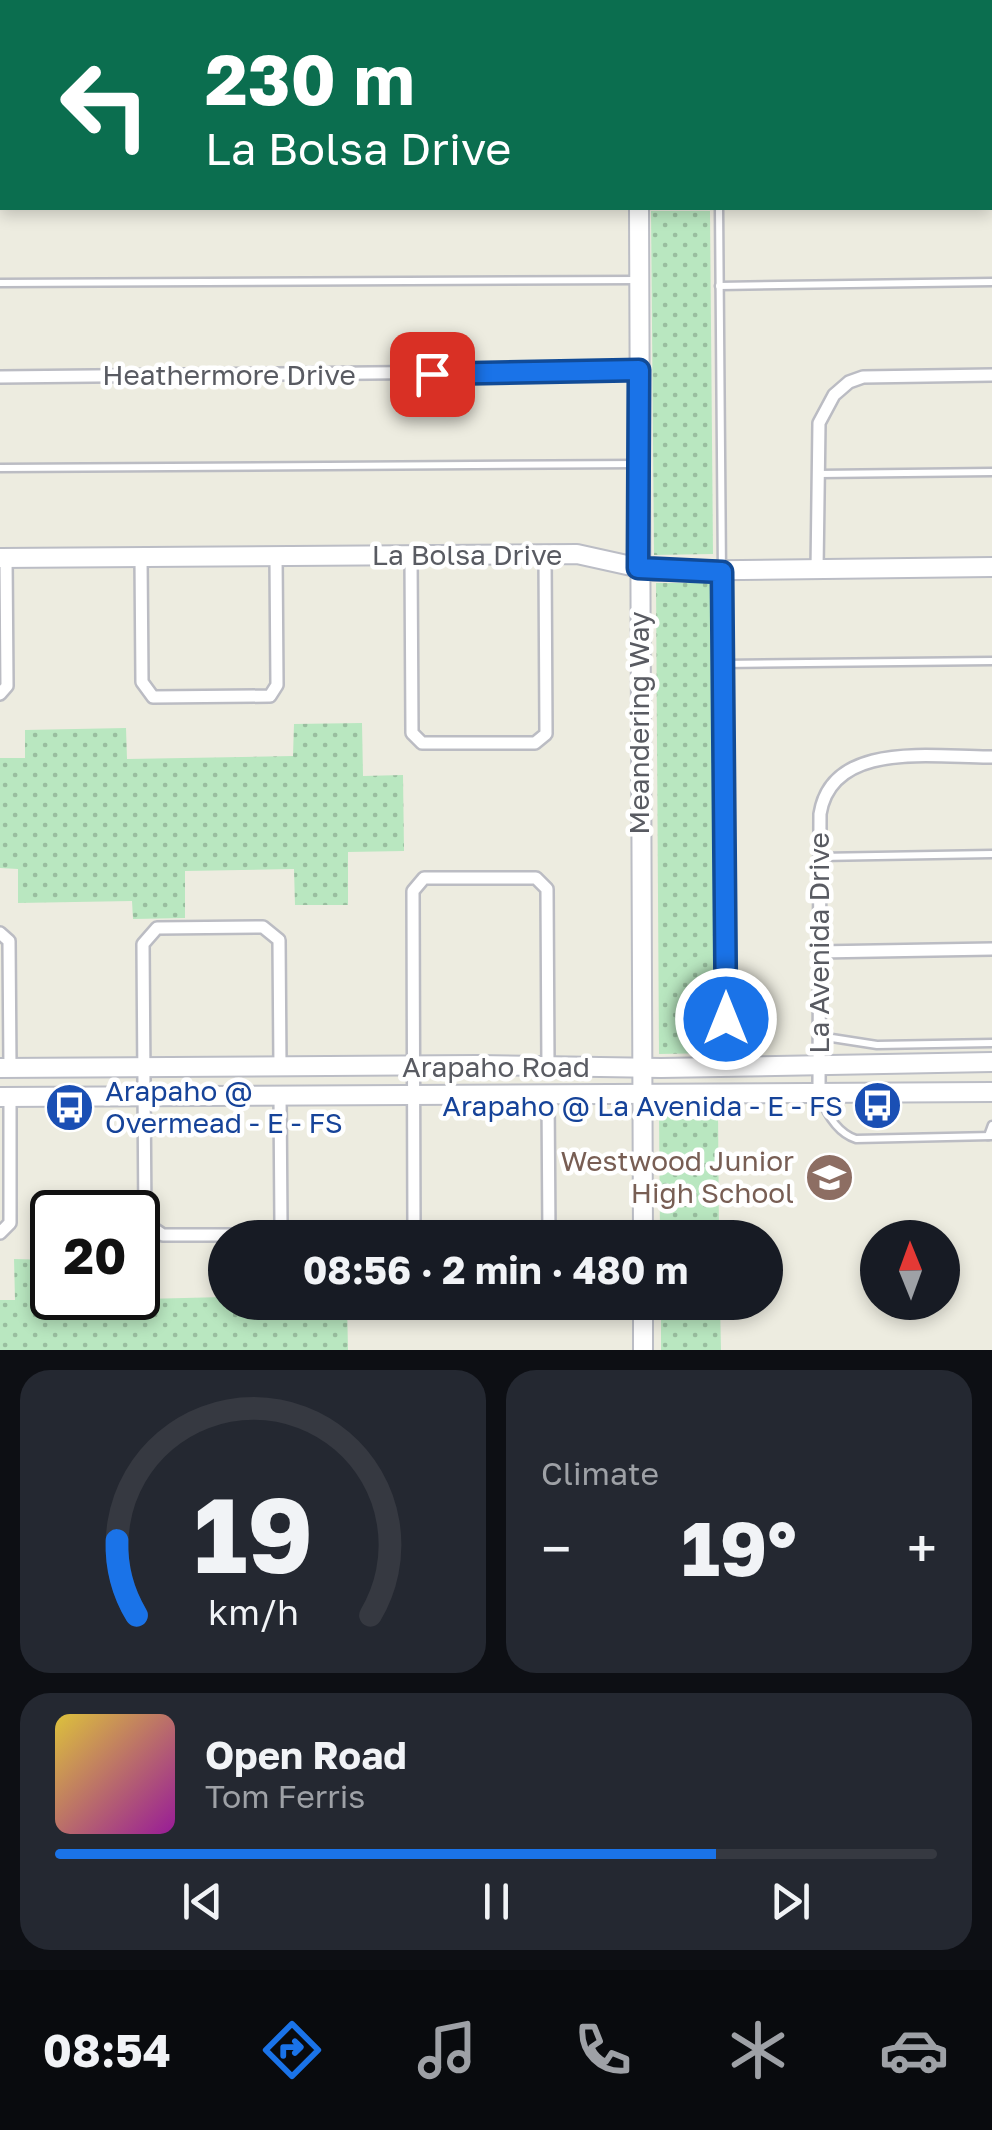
<!DOCTYPE html>
<meta charset="utf-8">
<style>
:root{--surface:#171b24;--page:#242831;--text:#f1f3f6;--muted:#9ea1a6;--line:#363941;--accent:#1a73e8}
body{margin:0;font-family:"Golos Text",sans-serif;background:var(--page);color:var(--text);height:100vh;display:flex;flex-direction:column;font-size:38px;white-space:nowrap}
*{box-sizing:border-box;margin:0}
p{font-size:32px;color:var(--muted)}
.icon{flex:none;width:55px;height:55px;fill:none;stroke:currentColor;stroke-width:2;stroke-linecap:round;stroke-linejoin:round}
.map{position:relative;height:1350px;overflow:hidden}
.sheet{display:flex;flex-direction:column;gap:20px;padding:20px;background:#0d0f14;flex:1}
.sheet>*{flex:none}
.hud{position:absolute;left:0px;top:0px;width:992px;height:210px;box-shadow:0 5px 15px #0003;background:#0b6e4f;color:#fff;overflow:hidden}
.needle{width:65px;rotate:359deg}
.tools{position:absolute;left:860px;top:1220px;display:grid;gap:20px}
.tools a{display:grid;place-items:center;width:100px;height:100px;border-radius:50%;background:var(--surface);box-shadow:0 5px 15px #0003;font-size:50px}
.speed{position:absolute;left:30px;top:1190px;display:flex;gap:20px;font-size:50px;font-weight:700;text-align:center}
.speed>*{display:grid;place-content:center;width:130px;height:130px;border-radius:50%;background:var(--surface);box-shadow:0 5px 15px #0003;line-height:1}
.speed .limit{border:5px solid #111;border-radius:15px;background:#fff;color:#111}
.pin{position:absolute;display:grid;place-items:center;width:85px;height:85px;color:#fff;margin:-42px;border-radius:20px;box-shadow:0 5px 15px #0006}
.me{position:absolute;width:110px;margin:-55px;rotate:0deg;stroke-linejoin:round;filter:drop-shadow(0 0 8px #0008)}
.turn{display:flex;align-items:center;gap:35px;height:210px;padding:0 40px;font-size:45px}
.turn .icon{width:130px;height:130px;stroke-width:2.5}
.turn b{display:block;font-size:70px;line-height:85px}
.big{font-size:75px;font-weight:700;line-height:1.1}
.sheet .widget{flex:1;display:flex;flex-direction:column;justify-content:center;gap:15px;min-width:0;padding:0 35px;border-radius:30px;background:var(--page)}
.sheet .dial{align-items:center;gap:0}
.dial svg{height:260px;overflow:visible;fill:none;stroke:var(--line);stroke-width:7;stroke-linecap:round;text-anchor:middle}
.dial text{fill:var(--text);stroke:none}
.song{display:flex;align-items:center;gap:30px}
.cover{width:120px;height:120px;border-radius:15px;background:linear-gradient(135deg,hsl(50 70% 55%),hsl(300 70% 35%))}
.played{height:10px;border-radius:5px;background:linear-gradient(90deg,var(--accent) 75%,var(--line) 75%)}
.keys{display:flex;justify-content:space-around;direction:ltr}
.heat{display:flex;justify-content:space-between;align-items:center;font-size:55px;direction:ltr}
.sheet .tiles{flex:1;display:grid;gap:20px;grid-template-columns:1fr 1fr}
.widget:last-child{grid-column:span 2}
.trip{position:absolute;left:208px;top:1220px;width:575px;height:100px;border-radius:50px;background:var(--surface);box-shadow:0 5px 15px #0003;font-weight:700;line-height:100px;text-align:center}
.tabs{display:flex;height:160px;justify-content:space-around;align-items:center;background:#090b0e;color:var(--muted)}
.tabs .icon{width:70px;height:70px}
.tabs .on{color:var(--accent)}
.tabs b{font-size:45px;color:var(--text)}
.map>svg:first-child{display:block}
.park{fill:url(#park-dots)}
.lines{fill:none;stroke-linecap:round;stroke-linejoin:round}
.lane-casing{stroke:#bbbcc3;stroke-width:11}
.street-casing{stroke:#bbbcc3;stroke-width:16}
.secondary-casing{stroke:#bbbdc5;stroke-width:22}
.lane{stroke:#fff;stroke-width:6}
.street{stroke:#fff;stroke-width:11}
.secondary{stroke:#fff;stroke-width:18}
.route-casing{stroke:#114b97;stroke-width:25}
.route{stroke:#1a73e8;stroke-width:18}
.labels{text-anchor:middle;stroke-width:9;stroke-linejoin:round;paint-order:stroke}
.street-label{font-size:28px;fill:#595b62;stroke:#fff}
.transit-label{font-size:28px;fill:#164399;stroke:#fff;text-anchor:start}
.education-label{font-size:28px;fill:#785e54;stroke:#fff;text-anchor:end}
</style>
<div class="map">
<svg width="992" height="1350" viewBox="0 0 992 1350">
<defs>
<pattern id="park-dots" width="8" height="8" patternUnits="userSpaceOnUse" patternTransform="scale(2.5)"><rect width="8" height="8" fill="#b9e7c0"/><path d="M2 2h.1M6 6h.1" fill="none" stroke="#99be9f" stroke-width="1.8" stroke-linecap="round"/></pattern>
</defs>
<rect width="100%" height="100%" fill="#edece0"/>
<g class="park">
<path d="M651,211H710L713,554L654,555Z"/>
<path d="M656,583H715L718,1053L659,1054Z"/>
<path d="M362,723L363,776L403,775L404,851L348,852V905H295L294,869L185,871V918L133,919L132,901L18,903V869L0,868V758H25V730L126,728L127,759L293,756L294,724Z"/>
<path d="M718,1111L719,1237H660L659,1112Z"/>
<path d="M14,1259L52,1260V1298H138V1260H141L143,1299L225,1297V1302L347,1303L348,1350H0V1300H15Z"/>
<path d="M661,1303H720L721,1350H661Z"/>
</g>
<g class="lines">
<defs>
<g id="lane">
<path d="M717,0V2"/>
<path d="M0,99H2"/>
<path d="M990,101H992"/>
<path d="M719,208L726,1066"/>
<path d="M0,283L639,280"/>
<path d="M719,286L992,282"/>
<path d="M0,468L639,464"/>
<path d="M819,474L992,472"/>
<path d="M723,664L992,661"/>
<path d="M819,857L992,854"/>
<path d="M819,1036L877,1045L992,1043"/>
<path d="M819,1095C826,1113 837,1133 856,1139L992,1136"/>
<path d="M988,1136L992,1125"/>
</g>
<g id="street">
<path d="M518,0V2"/>
<path d="M0,7H2"/>
<path d="M990,10H992"/>
<path d="M0,192H2"/>
<path d="M990,192H992"/>
<path d="M0,377L639,370"/>
<path d="M411,555L412,733L422,743H535L546,734L545,554"/>
<path d="M141,557L142,682L153,697L270,696L277,685L276,556"/>
<path d="M817,570L819,423L834,395L849,382L863,377L992,375"/>
<path d="M0,694L7,686L6,558"/>
<path d="M0,933L9,941L10,1068"/>
<path d="M818,952L992,949"/>
<path d="M280,1066L279,940L263,927L157,928L143,944L145,1223L163,1235H267L281,1225L280,1096"/>
<path d="M819,1093L820,814C832,739 936,758 992,757"/>
<path d="M548,1094L549,1238"/>
<path d="M0,1233L10,1223V1097"/>
<path d="M414,1238L413,891L424,878H536L547,889L548,1067"/>
</g>
<g id="secondary">
<path d="M636,0V2"/>
<path d="M639,208L643,1238"/>
<path d="M0,558L577,554L654,571L992,567"/>
<path d="M0,1068L477,1065L661,1068L992,1062"/>
<path d="M0,1097L992,1092"/>
<path d="M643,1302V1350"/>
</g>
</defs>
<use href="#lane" class="lane-casing"/>
<use href="#street" class="street-casing"/>
<use href="#secondary" class="secondary-casing"/>
<use href="#lane" class="lane"/>
<use href="#street" class="street"/>
<use href="#secondary" class="secondary"/>
</g>
<g class="lines">
<defs>
<path id="route" d="M432,374L639,370L638,568L722,572L726,1019"/>
</defs>
<use href="#route" class="route-casing"/>
<use href="#route" class="route"/>
</g>
<defs>
<symbol id="bus-disc" viewBox="-11 -11 22 22"><circle r="9.5" fill="#1a4fb4" stroke="#fff"/><path d="M-5-6H5V4H4V6H2V4H-2V6H-4V4H-5ZM-3.5-4V0h7V-4ZM-3.5 1.2v1.5H-2V1.2ZM2 1.2v1.5H3.5V1.2Z" fill="#fff"/></symbol>
<symbol id="school-disc" viewBox="-11 -11 22 22"><circle r="9.5" fill="#8d6e63" stroke="#fff"/><path d="M0-5L7-2L0 1L-7-2ZM-4 1L0 2.5L4 1V4Q0 6-4 4Z" fill="#fff"/></symbol>
</defs>
<g fill-rule="evenodd">
<use href="#bus-disc" x="850" y="1078" width="55" height="55"/>
<use href="#bus-disc" x="42" y="1080" width="55" height="55"/>
<use href="#school-disc" x="802" y="1150" width="55" height="55"/>
</g>
<g class="labels">
<g class="street-label">
<text x="229" y="385">Heathermore Drive</text>
<text x="467" y="565">La Bolsa Drive</text>
<text transform="translate(639 723) rotate(-90)" y="10">Meandering Way</text>
<text transform="translate(819 943) rotate(-90)" y="10">La Avenida Drive</text>
<text x="496" y="1077">Arapaho Road</text>
</g>
<g class="transit-label">
<text x="105" y="1101">Arapaho @<tspan x="105" dy="32">Overmead - E - FS</tspan></text>
<text x="843" y="1116" text-anchor="end">Arapaho @ La Avenida - E - FS</text>
</g>
<g class="education-label">
<text x="794" y="1171">Westwood Junior<tspan x="794" dy="32">High School</tspan></text>
</g>
</g>
</svg>
<div class="tools">
<a><svg class="needle" viewBox="-14 -14 28 28"><path d="M0-13l5 13h-10z" fill="#e53935"/><path d="M0 13l5-13h-10z" fill="#9ea1a6"/></svg></a>
</div>
<div class="speed"><div class="limit">20</div></div>
<div class="pin" style="left:432px;top:374px;background:#d93025"><svg class="icon" aria-label="arrive" viewBox="0 0 24 24"><path d="M6 21V4h12l-3 4 3 4H6"/></svg></div>
<svg class="me" style="left:726px;top:1019px" viewBox="-20 -20 40 40"><circle r="17" fill="#1a73e8" stroke="#fff" stroke-width="3"/><path d="M0-11L8 9 0 5-8 9z" fill="#fff"/></svg>
<div class="trip">08:56 · 2 min · 480 m</div>
<div class="hud">
<div class="turn"><svg class="icon" aria-label="left" viewBox="0 0 24 24"><path d="M17 20v-9H6M10 6l-5 5 5 5"/></svg><div><b>230 m</b>La Bolsa Drive</div></div>
</div>
</div>
<section class="sheet">
<div class="tiles">
<div class="widget dial"><svg viewBox="0 0 100 80">
<path d="M14 69A42 42 0 1 1 86 69"/>
<path d="M14 69A42 42 0 0 1 8 46" stroke="#1a73e8"/>
<text x="50" y="56" font-size="32" font-weight="700">19</text>
<text x="50" y="72" font-size="11">km/h</text>
</svg></div>
<div class="widget"><p>Climate</p>
<div class="heat"><a>−</a><b class="big">19°</b><a>+</a></div>
</div>
<div class="widget">
<div class="song"><i class="cover"></i><div><b>Open Road</b><p>Tom Ferris</p></div></div>
<div class="played"></div>
<div class="keys"><svg class="icon" aria-label="previous" viewBox="0 0 24 24"><path d="M18 5L8 12l10 7zM5 5v14"/></svg><svg class="icon" aria-label="pause" viewBox="0 0 24 24"><path d="M8 5v14M16 5v14"/></svg><svg class="icon" aria-label="next" viewBox="0 0 24 24"><path d="M6 5l10 7-10 7zM19 5v14"/></svg></div>
</div>
</div>
</section>
<nav class="tabs">
<b>08:54</b>
<svg class="icon on" aria-label="directions" viewBox="0 0 24 24"><path d="M12 3l9 9-9 9-9-9zM9 14v-3h6M13 9l2 2-2 2"/></svg>
<svg class="icon" aria-label="music" viewBox="0 0 24 24"><path d="M9 18V5l10-2v13"/><circle cx="6" cy="18" r="3"/><circle cx="16" cy="16" r="3"/></svg>
<svg class="icon" aria-label="phone" viewBox="0 0 24 24"><path d="M5 4h4l2 5-3 2q2 4 5 5l2-3 5 2v4C11 20 4 13 5 4z"/></svg>
<svg class="icon" aria-label="climate" viewBox="0 0 24 24"><path d="M12 3v18M4 7l16 10M4 17L20 7"/></svg>
<svg class="icon" aria-label="car" viewBox="0 0 24 24"><path d="M5 17H2v-5l4-1 3-4h7l3 4 3 1v5h-3M9 17h6M6 11h13"/><circle cx="7" cy="17" r="2"/><circle cx="17" cy="17" r="2"/></svg>
</nav>
